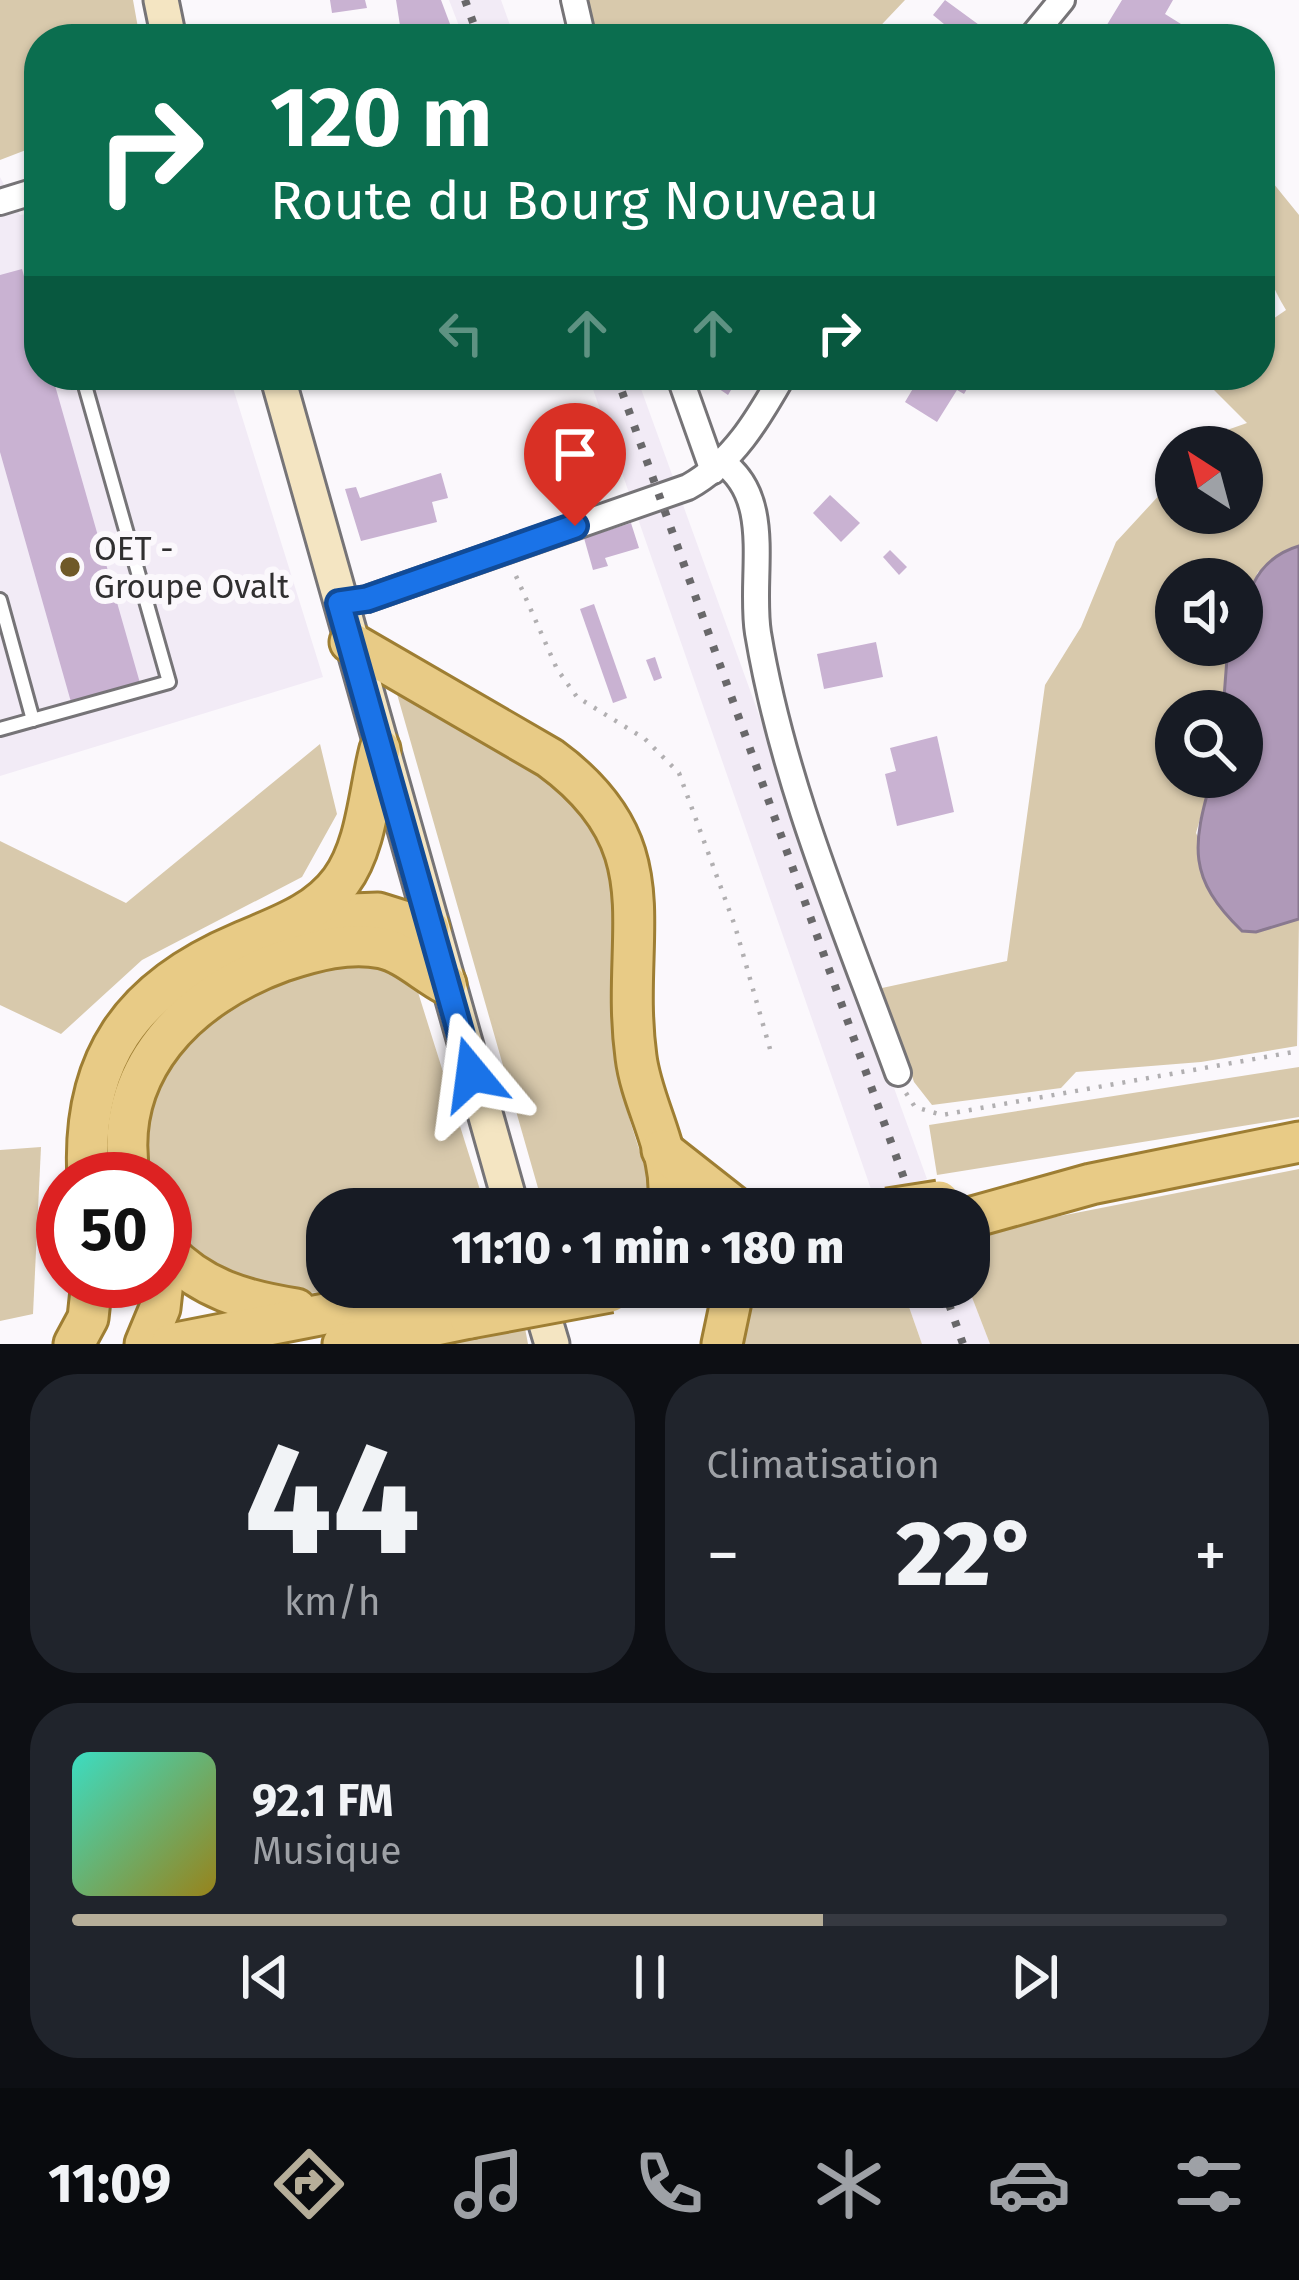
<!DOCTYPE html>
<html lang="fr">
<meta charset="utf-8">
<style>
:root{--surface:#171b24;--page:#20242c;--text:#f1f3f6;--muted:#9ea1a6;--line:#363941;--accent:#b6ae99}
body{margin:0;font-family:"Fira Sans",sans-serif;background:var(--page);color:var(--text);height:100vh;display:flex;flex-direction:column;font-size:45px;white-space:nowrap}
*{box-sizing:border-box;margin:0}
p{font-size:39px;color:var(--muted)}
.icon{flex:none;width:66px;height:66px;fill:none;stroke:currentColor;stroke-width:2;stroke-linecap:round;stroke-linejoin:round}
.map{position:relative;height:1344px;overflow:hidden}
.sheet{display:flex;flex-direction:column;gap:30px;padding:30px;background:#0d0f14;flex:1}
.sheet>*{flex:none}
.banner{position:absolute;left:24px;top:24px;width:1251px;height:366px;border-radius:48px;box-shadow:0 3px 9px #0004;background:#0b6e4f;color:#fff;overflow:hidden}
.needle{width:78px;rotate:324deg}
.controls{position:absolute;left:1155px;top:426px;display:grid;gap:24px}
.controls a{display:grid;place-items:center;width:108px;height:108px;border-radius:50%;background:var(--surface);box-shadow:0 3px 9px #0004;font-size:60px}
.speed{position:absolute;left:36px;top:1152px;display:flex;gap:24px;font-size:60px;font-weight:700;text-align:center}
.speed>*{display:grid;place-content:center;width:156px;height:156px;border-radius:50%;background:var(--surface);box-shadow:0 3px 9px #0004;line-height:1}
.speed .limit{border:18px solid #d22;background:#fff;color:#111}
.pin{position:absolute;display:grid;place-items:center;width:102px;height:102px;color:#fff;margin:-123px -51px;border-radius:50% 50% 50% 0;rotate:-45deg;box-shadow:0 0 12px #0007}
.pin .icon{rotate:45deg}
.me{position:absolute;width:132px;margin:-66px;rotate:344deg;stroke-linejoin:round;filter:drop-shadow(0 0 9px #0008)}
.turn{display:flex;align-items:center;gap:42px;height:252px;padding:0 48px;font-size:54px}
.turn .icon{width:156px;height:156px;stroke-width:2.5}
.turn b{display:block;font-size:84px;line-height:102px}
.lanes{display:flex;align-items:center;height:114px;padding:0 48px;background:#0003;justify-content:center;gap:60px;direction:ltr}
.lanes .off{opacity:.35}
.big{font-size:90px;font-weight:800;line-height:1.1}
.sheet .card{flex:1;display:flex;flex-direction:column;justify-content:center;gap:18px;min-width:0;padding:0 42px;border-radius:48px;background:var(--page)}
.sheet .dial{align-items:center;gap:0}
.dial b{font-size:156px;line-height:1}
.song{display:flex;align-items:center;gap:36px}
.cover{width:144px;height:144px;border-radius:18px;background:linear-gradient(135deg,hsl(170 70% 55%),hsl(50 70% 35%))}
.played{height:12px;border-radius:6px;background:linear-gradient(90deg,var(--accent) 65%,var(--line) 65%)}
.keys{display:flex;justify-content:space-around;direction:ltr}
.heat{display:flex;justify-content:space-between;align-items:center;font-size:66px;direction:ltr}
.sheet .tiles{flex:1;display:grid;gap:30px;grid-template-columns:1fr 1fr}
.card:last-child{grid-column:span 2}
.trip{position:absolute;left:306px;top:1188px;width:684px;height:120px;border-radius:48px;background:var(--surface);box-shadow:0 3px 9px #0004;font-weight:800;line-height:120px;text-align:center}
.tab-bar{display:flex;height:192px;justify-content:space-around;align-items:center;background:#090b0e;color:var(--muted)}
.tab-bar .icon{width:84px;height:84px}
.tab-bar .on{color:var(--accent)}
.tab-bar b{font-size:54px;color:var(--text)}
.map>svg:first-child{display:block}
.built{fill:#f2ebf6}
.green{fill:#d8c9ac}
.water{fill:#af99b8;stroke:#89798f;stroke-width:3}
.building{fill:#c9b2d2}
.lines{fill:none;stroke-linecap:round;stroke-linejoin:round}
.service-casing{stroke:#767477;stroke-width:18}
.minor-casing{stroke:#767477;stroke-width:30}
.secondary-casing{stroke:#767477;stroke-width:39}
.primary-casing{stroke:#9e7e33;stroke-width:45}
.path{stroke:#b1afb1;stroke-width:4.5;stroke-dasharray:3 9;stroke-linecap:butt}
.service{stroke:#fff;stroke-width:12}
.minor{stroke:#fff;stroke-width:24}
.secondary{stroke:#f4e5c2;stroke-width:33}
.primary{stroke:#e8cb86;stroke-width:39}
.rail{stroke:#69686a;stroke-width:8;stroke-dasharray:6 12;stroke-linecap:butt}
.primary-bridge-casing{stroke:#9e7e33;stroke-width:45;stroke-linecap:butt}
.primary-bridge{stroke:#e8cb86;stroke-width:39}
.route-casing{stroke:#114b97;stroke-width:30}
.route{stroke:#1a73e8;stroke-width:21}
.poi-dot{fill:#6f5928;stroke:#fbf8fc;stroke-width:4.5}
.labels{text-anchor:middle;stroke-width:12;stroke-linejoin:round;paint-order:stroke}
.poi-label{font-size:33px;fill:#302f30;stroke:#fbf8fc;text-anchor:start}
</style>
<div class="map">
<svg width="1299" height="1344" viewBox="0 0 1299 1344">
<rect width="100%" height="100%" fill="#fbf8fc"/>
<g class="built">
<path d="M449,0H501L515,39H464Z"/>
<path d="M0,177L20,215L39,212V375H229L323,677L0,776Z"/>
<path d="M588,375H636L927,1179L872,1192Z"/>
<path d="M902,1287H968L990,1344H922Z"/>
</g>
<g class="green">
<path d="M0,0H133L140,39H39V145L0,160Z"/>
<path d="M586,0H905L868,39H689L680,28L595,39Z"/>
<path d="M1260,167L1299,215V546L1258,572L1242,606V579H1176V645H1228L1223,711H1176V777H1212L1196,833L1242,931L1256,932L1299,919L1297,1046L1201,1062L1076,1072L1061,1088L932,1105L914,1082L882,988L1007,961L1045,685L1081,627L1116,542L1176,477V513H1242V447H1201L1210,436L1247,423L1199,375H1260V328L1286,310C1255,260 1260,224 1260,167Z"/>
<path d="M397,694H407C464,726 532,754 578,800C646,868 604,974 615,1056C622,1106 641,1150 654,1197L649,1209H544Z"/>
<path d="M320,744L337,814L302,877L142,960L61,1034L0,1005V841L126,903Z"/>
<path d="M385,961L417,989L486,1209H327V1287H387L297,1294L243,1288L193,1254L165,1220V1179H147C146,1156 140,1127 144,1104C158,1008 304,966 385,961Z"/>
<path d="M1299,1067V1117L937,1175L929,1125Z"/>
<path d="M41,1147L33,1314L0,1321V1150Z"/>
<path d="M1299,1169V1344H990L968,1287L969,1234Z"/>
<path d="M760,1287H902L922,1344H739L741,1309Z"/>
<path d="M525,1328L528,1344H425Z"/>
</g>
<path class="water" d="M1299,546V919L1256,932L1242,931C1187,878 1192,846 1212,777H1242V711H1223L1228,645H1242C1242,602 1252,560 1299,546Z"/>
<g class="building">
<path d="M330,0H365L367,8L332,13Z"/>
<path d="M396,0H441L450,24L401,32Z"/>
<path d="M945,0L986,30L978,39H932L944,24L933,15Z"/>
<path d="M1122,0H1173L1165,14L1205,39H1112L1102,33Z"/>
<path d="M22,269L39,329V375H52L140,683L71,702L0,452V275Z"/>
<path d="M710,375H740L728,395L706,380Z"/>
<path d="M921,375H968L973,379L964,394L957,390L937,422L905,402Z"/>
<path d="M441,473L448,498L432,502L437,522L361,541L345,489L356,487L360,498Z"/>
<path d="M830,495L860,523L841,542L813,513Z"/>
<path d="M631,523L639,548L605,558L608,566L593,570L584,538Z"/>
<path d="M890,550L907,567L899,575L883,557Z"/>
<path d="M594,604L627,698L613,703L580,609Z"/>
<path d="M876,642L883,677L824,689L817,654Z"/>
<path d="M655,657L662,678L654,681L646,660Z"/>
<path d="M937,736L954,812L897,826L885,774L896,771L890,748Z"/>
</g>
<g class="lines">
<defs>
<g id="service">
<path d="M0,600L33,720"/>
<path d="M0,729L169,682L82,375"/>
</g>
<g id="minor">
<path d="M574,0L583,39"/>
<path d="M1030,39L1062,0"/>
<path d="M0,202L39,190"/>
<path d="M679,375L713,471"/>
<path d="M722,462C775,499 749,576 758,633C783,784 846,930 898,1073"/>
<path d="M339,603L367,599L688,487C733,462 758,419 783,375"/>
</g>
<g id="secondary">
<path d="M161,0L169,39"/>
<path d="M277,375L512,1209"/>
<path d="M535,1287L552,1344"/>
</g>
<g id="primary">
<path d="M350,642L550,758C673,848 619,932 636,1057C642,1107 678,1158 667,1209"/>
<path d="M301,916L378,913L429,929"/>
<path d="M662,1150L737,1209"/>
<path d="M88,1179C81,1060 131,989 240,943C276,927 316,915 341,881C367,846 369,791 380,749"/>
<path d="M130,1179C110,1071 188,995 283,961C314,951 349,941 382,948C405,953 425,973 446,984"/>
<path d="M969,1218L1091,1184L1299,1142"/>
<path d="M165,1250C201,1289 245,1301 296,1309"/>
<path d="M74,1344L88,1318L92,1281"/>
<path d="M145,1344L160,1308L163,1281"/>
<path d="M171,1344L463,1287"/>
<path d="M343,1344L470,1318"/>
<path d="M722,1344L734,1287"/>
</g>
</defs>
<use href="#service" class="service-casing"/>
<use href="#minor" class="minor-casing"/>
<use href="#secondary" class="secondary-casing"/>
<use href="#primary" class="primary-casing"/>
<g class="path">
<path d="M35,216L39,230"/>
<path d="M516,576L557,669L577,697L645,739L679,773L735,926L770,1049"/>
<path d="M906,1093L915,1107L942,1115L1299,1051"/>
</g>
<use href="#service" class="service"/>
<use href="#minor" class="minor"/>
<use href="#secondary" class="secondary"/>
<use href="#primary" class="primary"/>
<g class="rail">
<path d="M465,0L479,39"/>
<path d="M616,375L915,1209"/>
<path d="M943,1287L963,1344"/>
</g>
<defs>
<g id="primary-bridge">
<path d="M888,1209L939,1201"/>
<path d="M470,1318L610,1292"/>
</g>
</defs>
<use href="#primary-bridge" class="primary-bridge-casing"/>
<use href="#primary-bridge" class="primary-bridge"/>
</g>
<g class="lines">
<defs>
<path id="route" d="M472,1074L339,603L367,599L575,526"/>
</defs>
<use href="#route" class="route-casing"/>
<use href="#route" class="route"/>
</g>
<circle class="poi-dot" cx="70" cy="567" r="12"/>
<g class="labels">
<g class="poi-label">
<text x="94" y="560">OET -<tspan x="94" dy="38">Groupe Ovalt</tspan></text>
</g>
</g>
</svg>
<div class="controls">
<a><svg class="needle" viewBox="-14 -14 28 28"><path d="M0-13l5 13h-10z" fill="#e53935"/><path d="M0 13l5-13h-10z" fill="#9ea1a6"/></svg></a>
<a><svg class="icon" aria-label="sound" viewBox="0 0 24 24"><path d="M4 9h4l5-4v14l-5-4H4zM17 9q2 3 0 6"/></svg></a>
<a><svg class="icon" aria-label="search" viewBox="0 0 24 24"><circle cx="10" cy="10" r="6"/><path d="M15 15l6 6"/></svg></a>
</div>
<div class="speed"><div class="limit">50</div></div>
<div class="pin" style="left:575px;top:526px;background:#d93025"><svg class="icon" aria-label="arrive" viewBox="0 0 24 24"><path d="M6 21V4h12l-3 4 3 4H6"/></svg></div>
<svg class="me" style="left:472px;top:1074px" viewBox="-20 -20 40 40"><path d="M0-17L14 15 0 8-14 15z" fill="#1a73e8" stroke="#fff" stroke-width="4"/></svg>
<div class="trip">11:10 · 1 min · 180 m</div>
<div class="banner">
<div class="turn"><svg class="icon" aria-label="right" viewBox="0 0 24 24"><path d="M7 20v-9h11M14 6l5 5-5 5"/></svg><div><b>120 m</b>Route du Bourg Nouveau</div></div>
<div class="lanes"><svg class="icon off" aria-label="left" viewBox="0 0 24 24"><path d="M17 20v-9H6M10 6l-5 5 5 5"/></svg><svg class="icon off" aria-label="ahead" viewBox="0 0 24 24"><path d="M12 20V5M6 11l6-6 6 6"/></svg><svg class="icon off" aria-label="ahead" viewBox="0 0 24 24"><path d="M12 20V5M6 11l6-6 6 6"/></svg><svg class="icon" aria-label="right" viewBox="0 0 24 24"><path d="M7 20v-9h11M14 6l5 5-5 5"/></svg></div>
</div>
</div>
<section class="sheet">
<div class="tiles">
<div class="card dial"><b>44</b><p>km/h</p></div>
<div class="card"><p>Climatisation</p>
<div class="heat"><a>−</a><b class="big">22°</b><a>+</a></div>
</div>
<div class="card">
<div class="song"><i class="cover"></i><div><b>92.1 FM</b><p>Musique</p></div></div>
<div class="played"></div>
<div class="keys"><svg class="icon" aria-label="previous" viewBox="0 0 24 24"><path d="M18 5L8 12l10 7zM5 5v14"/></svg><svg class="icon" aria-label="pause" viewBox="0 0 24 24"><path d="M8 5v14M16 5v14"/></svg><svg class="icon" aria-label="next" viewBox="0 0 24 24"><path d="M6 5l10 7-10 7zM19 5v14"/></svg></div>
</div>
</div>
</section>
<nav class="tab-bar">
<b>11:09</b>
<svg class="icon on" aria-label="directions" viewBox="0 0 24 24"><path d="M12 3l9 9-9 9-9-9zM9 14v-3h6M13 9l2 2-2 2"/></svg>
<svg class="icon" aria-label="music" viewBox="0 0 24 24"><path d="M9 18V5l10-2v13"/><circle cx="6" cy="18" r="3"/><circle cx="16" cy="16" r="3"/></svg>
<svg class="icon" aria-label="phone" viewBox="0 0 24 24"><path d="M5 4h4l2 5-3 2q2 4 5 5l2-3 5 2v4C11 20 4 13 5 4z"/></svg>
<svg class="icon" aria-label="climate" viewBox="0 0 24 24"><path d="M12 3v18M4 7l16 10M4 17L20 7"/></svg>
<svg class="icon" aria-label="car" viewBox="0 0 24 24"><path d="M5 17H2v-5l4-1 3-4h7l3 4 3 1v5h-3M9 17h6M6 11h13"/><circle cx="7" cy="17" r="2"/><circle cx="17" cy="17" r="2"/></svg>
<svg class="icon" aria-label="filters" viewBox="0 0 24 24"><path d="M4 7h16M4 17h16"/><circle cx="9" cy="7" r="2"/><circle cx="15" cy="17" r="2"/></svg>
</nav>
